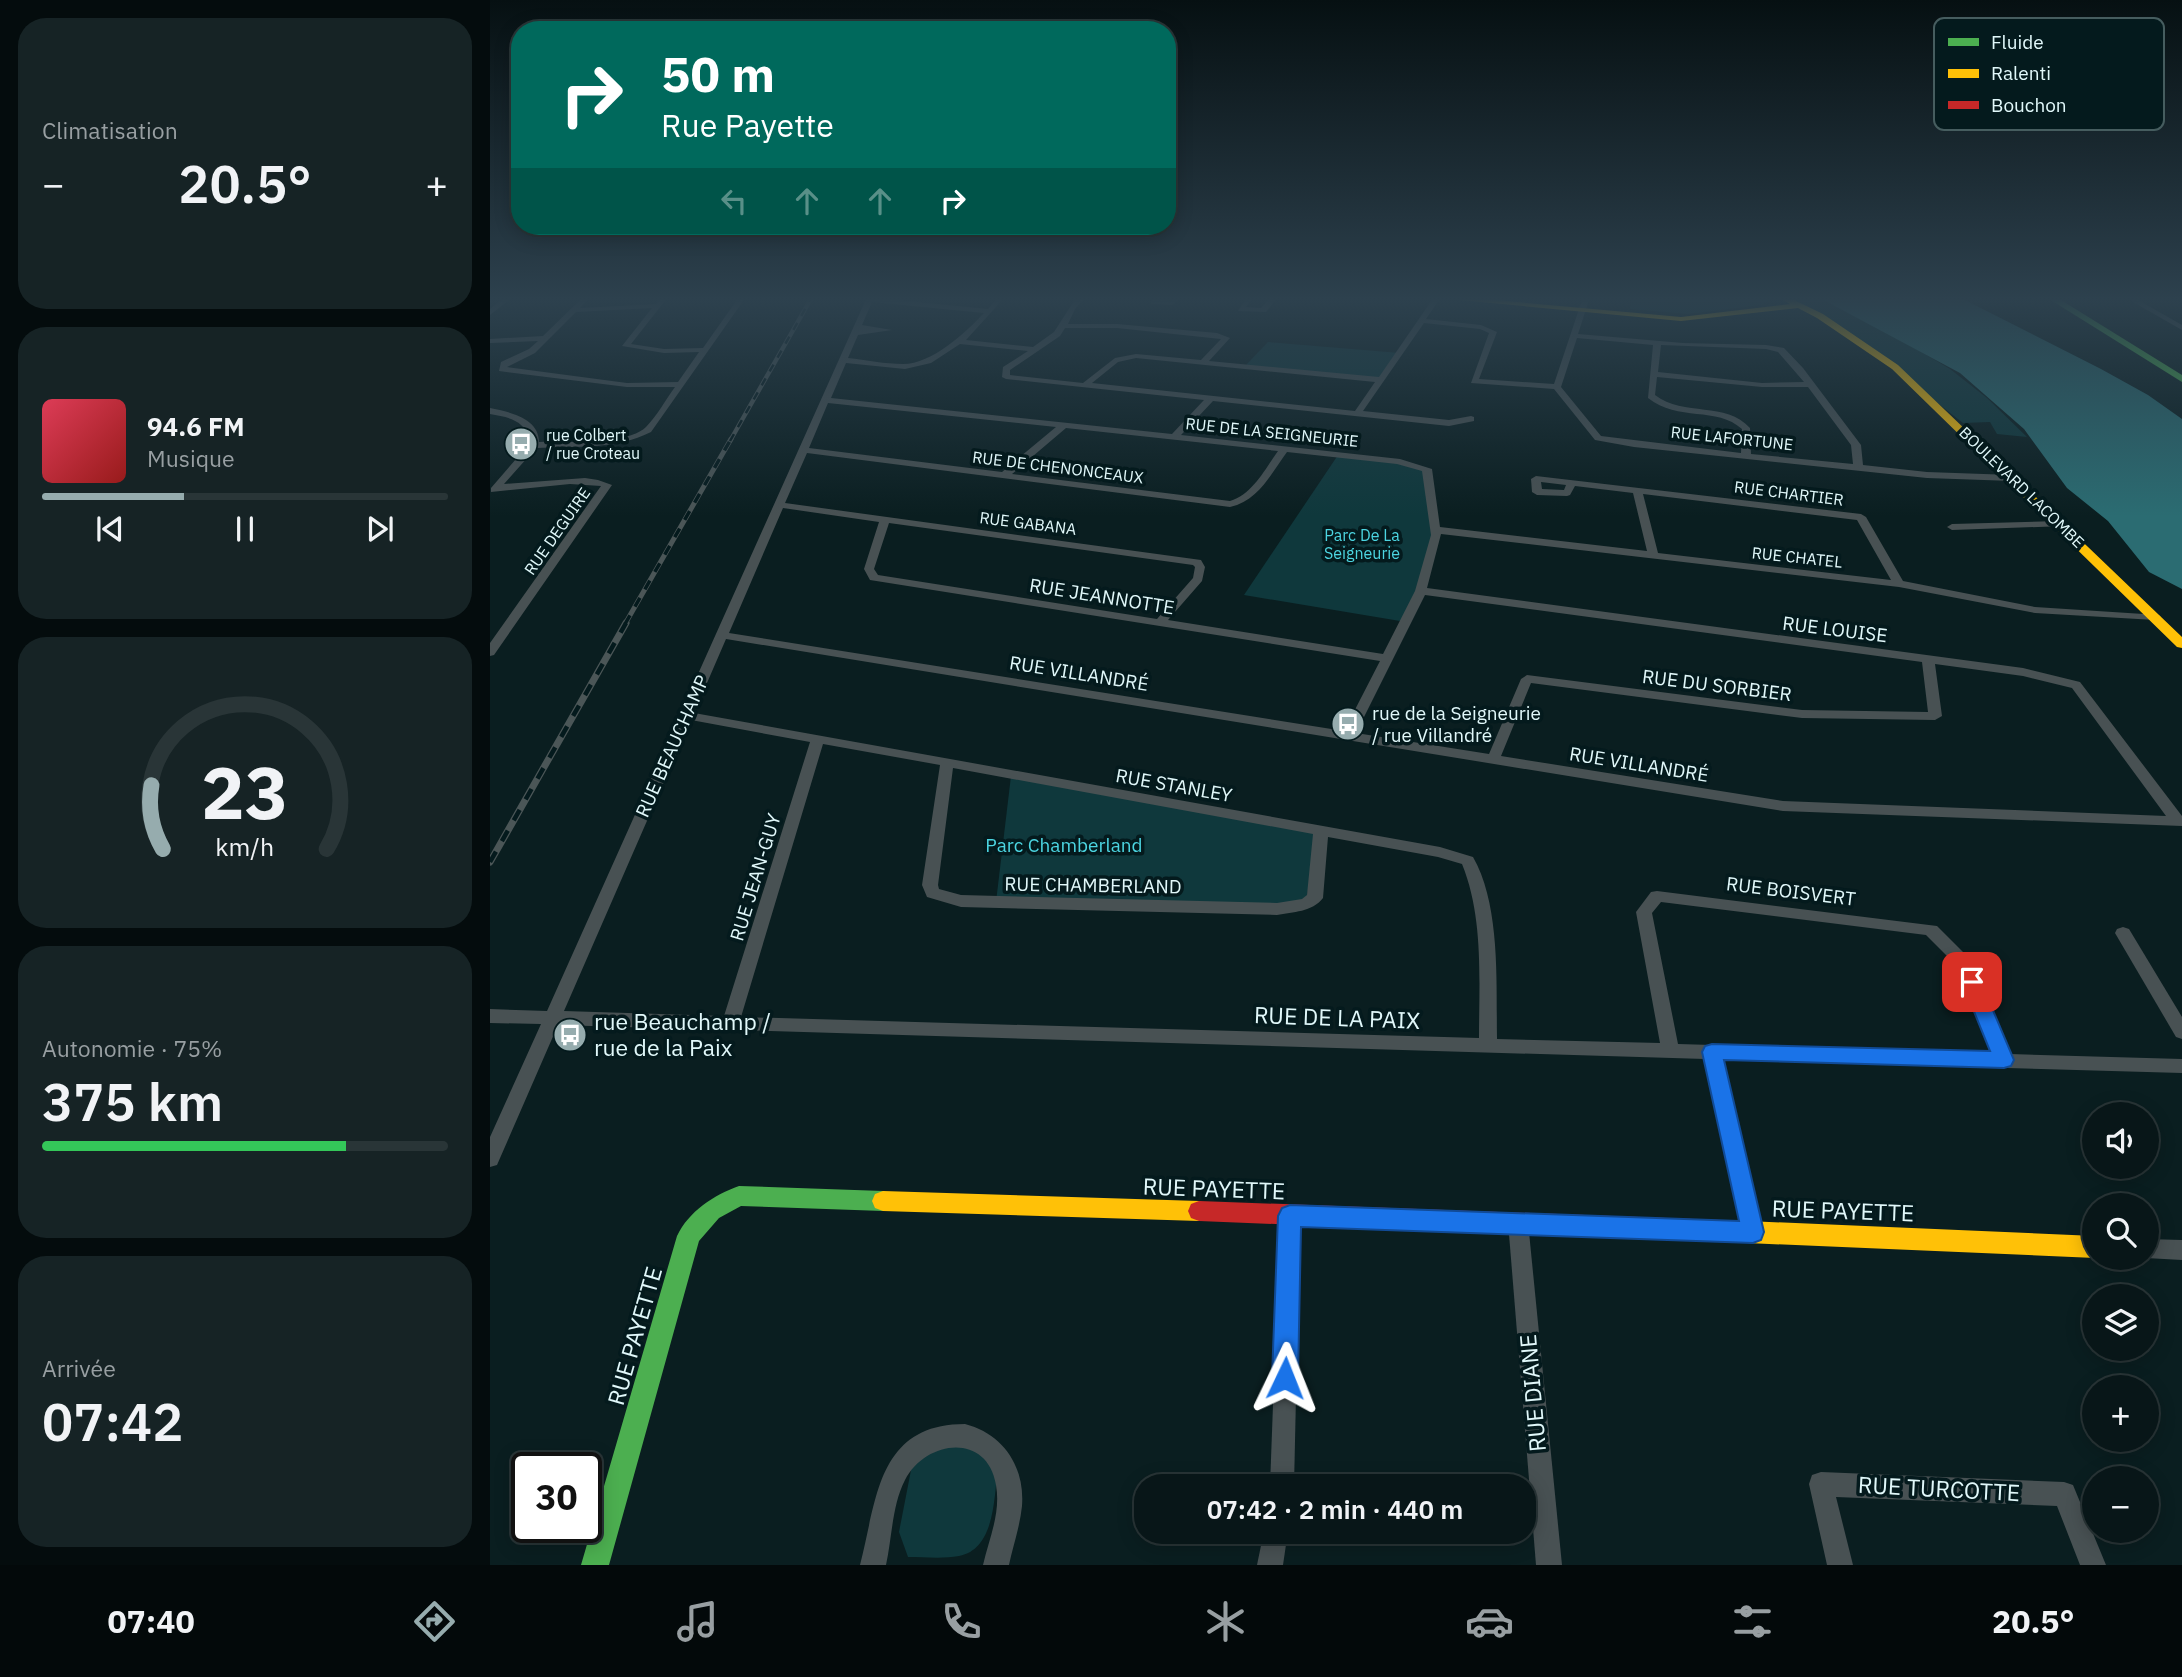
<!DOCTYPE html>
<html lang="fr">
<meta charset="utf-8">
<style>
:root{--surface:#081618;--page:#162325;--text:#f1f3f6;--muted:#989fa2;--line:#293537;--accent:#96acae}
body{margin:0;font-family:"IBM Plex Sans",sans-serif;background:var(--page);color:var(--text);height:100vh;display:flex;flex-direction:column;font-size:26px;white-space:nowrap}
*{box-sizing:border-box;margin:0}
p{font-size:23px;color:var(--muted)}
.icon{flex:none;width:38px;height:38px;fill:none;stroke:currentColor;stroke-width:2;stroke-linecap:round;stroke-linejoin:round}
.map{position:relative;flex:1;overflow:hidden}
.drawer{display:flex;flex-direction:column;gap:18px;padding:18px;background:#040c0d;width:490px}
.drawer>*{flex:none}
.top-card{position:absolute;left:21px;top:21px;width:665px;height:214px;border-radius:28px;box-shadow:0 4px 18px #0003,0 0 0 2px var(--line);background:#00695c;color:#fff;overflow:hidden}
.fabs{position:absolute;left:1592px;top:1102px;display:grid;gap:14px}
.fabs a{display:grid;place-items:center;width:77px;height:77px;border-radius:50%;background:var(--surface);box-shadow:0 4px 18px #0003,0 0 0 2px var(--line);font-size:35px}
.speed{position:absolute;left:21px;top:1452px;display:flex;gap:14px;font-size:35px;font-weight:700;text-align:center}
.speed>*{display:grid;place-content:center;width:91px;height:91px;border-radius:50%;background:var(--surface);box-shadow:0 4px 18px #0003,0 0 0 2px var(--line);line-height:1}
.speed .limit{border:4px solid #111;border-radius:10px;background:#fff;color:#111}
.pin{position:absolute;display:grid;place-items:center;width:60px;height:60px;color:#fff;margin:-30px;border-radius:14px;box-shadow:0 4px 10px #0006}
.me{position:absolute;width:77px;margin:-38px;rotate:2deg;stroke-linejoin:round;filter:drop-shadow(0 0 5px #0008)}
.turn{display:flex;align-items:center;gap:24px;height:147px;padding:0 35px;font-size:32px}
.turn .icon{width:91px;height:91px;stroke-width:2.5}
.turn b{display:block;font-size:49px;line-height:60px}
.lanes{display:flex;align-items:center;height:66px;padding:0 35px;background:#0003;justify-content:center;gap:35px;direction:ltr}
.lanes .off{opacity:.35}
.big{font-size:52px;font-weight:600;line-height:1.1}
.drawer .widget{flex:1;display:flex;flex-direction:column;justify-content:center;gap:10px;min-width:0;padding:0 24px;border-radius:28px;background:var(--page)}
.drawer .dial{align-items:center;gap:0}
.dial svg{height:182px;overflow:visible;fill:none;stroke:var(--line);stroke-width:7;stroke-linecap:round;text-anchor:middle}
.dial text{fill:var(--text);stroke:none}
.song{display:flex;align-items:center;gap:21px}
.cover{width:84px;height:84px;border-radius:10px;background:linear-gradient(135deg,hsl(350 70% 55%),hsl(0 70% 35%))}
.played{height:7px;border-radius:4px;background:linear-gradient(90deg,var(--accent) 35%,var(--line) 35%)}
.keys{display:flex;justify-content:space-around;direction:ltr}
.heat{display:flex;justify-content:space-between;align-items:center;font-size:38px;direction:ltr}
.charge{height:10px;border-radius:5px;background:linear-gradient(90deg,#34c759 75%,var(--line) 0)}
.trip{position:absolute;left:644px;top:1474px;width:402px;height:70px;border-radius:28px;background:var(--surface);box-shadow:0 4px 18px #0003,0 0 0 2px var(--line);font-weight:600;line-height:70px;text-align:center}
.menu{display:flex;height:112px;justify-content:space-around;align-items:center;background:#03090a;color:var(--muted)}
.menu .icon{width:49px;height:49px}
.menu .on{color:var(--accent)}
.menu b{font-size:32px;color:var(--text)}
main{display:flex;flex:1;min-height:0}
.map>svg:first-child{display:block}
.green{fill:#0f383c}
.water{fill:#2b6c72}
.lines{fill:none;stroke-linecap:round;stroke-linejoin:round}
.street{fill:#485153;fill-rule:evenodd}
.fast{fill:#4caf50;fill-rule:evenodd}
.slow{fill:#ffc107;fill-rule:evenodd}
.jam{fill:#c62828;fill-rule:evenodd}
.rail-far2-casing{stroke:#4b5657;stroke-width:4.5}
.rail-far1-casing{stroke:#4b5657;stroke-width:5}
.rail-casing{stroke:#4b5657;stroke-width:7}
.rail-far2{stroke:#041a1d;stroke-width:2.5;stroke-dasharray:8;stroke-linecap:butt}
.rail-far1{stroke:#041a1d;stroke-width:3.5;stroke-dasharray:10;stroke-linecap:butt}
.rail{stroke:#041a1d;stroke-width:4.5;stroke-dasharray:12;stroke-linecap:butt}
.route{fill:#1a73e8;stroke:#114b97;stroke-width:2}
.labels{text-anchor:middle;stroke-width:7;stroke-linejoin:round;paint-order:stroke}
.far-street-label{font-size:16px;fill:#e1f8fa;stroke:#041a1d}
.far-poi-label{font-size:16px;fill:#e1f8fa;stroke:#041a1d;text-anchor:start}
.far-park-label{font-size:16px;fill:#4cd5e1;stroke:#041a1d}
.street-label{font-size:19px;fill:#e1f8fa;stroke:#041a1d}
.poi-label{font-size:19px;fill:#e1f8fa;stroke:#041a1d;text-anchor:start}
.park-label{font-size:19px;fill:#4cd5e1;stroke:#041a1d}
.near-street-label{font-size:23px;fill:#e1f8fa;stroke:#041a1d}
.near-poi-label{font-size:23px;fill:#e1f8fa;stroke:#041a1d;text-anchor:start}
.key{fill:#041a1d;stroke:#465d5f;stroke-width:2}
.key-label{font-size:19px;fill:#e1f8fa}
</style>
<main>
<section class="drawer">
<div class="widget"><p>Climatisation</p>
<div class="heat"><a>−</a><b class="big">20.5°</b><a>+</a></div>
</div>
<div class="widget">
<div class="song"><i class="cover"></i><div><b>94.6 FM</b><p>Musique</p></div></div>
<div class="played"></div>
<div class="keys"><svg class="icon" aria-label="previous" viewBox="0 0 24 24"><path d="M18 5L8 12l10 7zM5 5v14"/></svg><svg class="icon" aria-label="pause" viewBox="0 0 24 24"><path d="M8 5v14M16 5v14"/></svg><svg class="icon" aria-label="next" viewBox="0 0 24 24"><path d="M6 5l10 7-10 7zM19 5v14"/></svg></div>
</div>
<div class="widget dial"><svg viewBox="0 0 100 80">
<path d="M14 69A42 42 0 1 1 86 69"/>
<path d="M14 69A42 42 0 0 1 9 41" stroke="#96acae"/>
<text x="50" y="56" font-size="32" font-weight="700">23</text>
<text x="50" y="72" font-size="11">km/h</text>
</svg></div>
<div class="widget"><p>Autonomie · 75%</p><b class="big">375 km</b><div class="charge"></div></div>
<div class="widget"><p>Arrivée</p><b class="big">07:42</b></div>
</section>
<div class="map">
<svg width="1692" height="1565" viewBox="0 0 1692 1565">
<rect width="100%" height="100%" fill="#0a1e20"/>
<g class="green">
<path d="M1142,297H1280L1281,299L1271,305L1198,314L1140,309Z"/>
<path d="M1291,297H1328L1411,340L1460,369L1497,398L1537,437L1507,434L1500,422L1473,423L1374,345Z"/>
<path d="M778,342L910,353L891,380L755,366Z"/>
<path d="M848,455L908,461L937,468L946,537L916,622L754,595Z"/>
<path d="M521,776L831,831L815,904L506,902Z"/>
<path d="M477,1442L508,1466C504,1495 506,1549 469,1556C453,1559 434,1557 418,1557L409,1532L422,1465L442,1447Z"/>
</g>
<path class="water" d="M1328,297H1469L1611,369L1658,395L1692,419V589L1659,572L1618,521L1577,488L1534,429L1470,373Z"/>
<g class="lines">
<g class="street">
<path d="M15,297H23L0,315V309Z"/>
<path d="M93,297H100L90,308L166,304L171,297H178L141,344L174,349L213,348L249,297H256L161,432C126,450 84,446 46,448L14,484L95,478L108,480L122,485L4,655L0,656V643L111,486L80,484L1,492V488L39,444L40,439C34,420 18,417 0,414V408C20,412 49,418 49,442C75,441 136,446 156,427C167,416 176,399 185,387H137L9,371L11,362L39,349L48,341L0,343V339L53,336ZM162,308L132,346L174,353L209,352L188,382L137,383L17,367L45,353L86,312Z"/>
<path d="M377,297L498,309L508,297H515L476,340L543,347L564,332L584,301L588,297H596L585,309L578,324H627L727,333L740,338L719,361L889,377L944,297H951L936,319L991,325L1007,332L989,379L1064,384L1093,297H1100L1088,334L1193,343L1276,345L1294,348L1313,368L1371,445L1373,465L1437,472L1522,475L1527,478L1522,481L1437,478L1144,447L1105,440L1064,389L981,383L999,333L990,329L934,323L873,411L959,420L981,416L984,417V421L959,426L723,401L691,435L910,459L942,469L950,527L1157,551L1143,493L1085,486L1080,495L1077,496L1047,495L1042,492L1041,479L1046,476L1371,514L1376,517L1413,581L1545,607L1669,615L1671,617L1665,620L1545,613L1409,587L951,534L937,588L1533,668L1590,682L1692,816V826L1293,811L236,639L204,713L950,847L983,857C1011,906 1006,984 1007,1039L1170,1043L1146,912L1161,892L1167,891L1447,926L1478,957L1520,1054L1692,1059V1073L1233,1060L1273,1232L1270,1239L1263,1241L1256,1239L1253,1232L1215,1059L245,1030L240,1032L234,1030L68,1025L7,1165L0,1167V1137L51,1024L0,1023V1009L57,1011ZM382,302L494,313C475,333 442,364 413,364C395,364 376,360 358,358L368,335L402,330L372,325ZM575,328H627L731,339L711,360L646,354L625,358L593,383L520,375V370L570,336ZM1087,338L1163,345L1158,398C1188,422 1227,406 1252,429L1251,453L1111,436L1071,387ZM470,344L538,351L513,367L512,377L516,379L714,400L682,434L341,398L356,363L415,369L441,363ZM1171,345L1276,349L1288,352L1314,382L1272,383L1168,372ZM646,358L885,382L865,411L602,383L628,362ZM1167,377L1272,387H1318L1361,445L1363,464L1261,454L1260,428C1236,401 1194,417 1165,395ZM338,403L566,427L512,472L319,448ZM576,428L788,451C775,469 763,494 740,501L522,474ZM797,452L907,464L932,471L941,535L925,591L893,654L678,620L712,581L715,567L711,560L295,503L317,453L740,507C769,500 780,475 797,452ZM1051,482L1076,485L1074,490L1052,489ZM1153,494L1367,520L1401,580L1168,553ZM293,508L389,522L374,569L380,580L890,661L854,731L239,633ZM399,523L703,565L705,567L703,578L667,619L388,575L384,569ZM935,595L1432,662L1438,712L1312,710L1037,675L1031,679L999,754L866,733ZM1445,664L1533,676L1582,688L1676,816L1293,801L1011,756L1041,683L1312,718L1445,720L1452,716ZM201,720L320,742L234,1016L74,1011ZM333,744L450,765L432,885L437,897L471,907L787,915C803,912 822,912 833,898L838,837L948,857L972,864C994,918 989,982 989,1038L251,1017ZM463,768L823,834L817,895L812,899L787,903L471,895L449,889L448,885ZM1171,902L1436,935L1465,964L1502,1053L1188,1044L1162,913Z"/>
<path d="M662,297L680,301L685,297H693L682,305L661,304Z"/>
<path d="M757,297H764L756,307L771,308L781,297H788L776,312L748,311Z"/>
<path d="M1641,297H1648V300L1692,325V330L1643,302Z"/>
<path d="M1570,521L1574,522V526L1462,530L1457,527L1462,524Z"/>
<path d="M1633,927L1639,929L1692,1017V1039L1686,1037L1625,933L1627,929Z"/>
<path d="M800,1207L807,1209L810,1216L804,1486H780L790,1216L793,1209Z"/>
<path d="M1028,1213L1035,1215L1038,1222L1072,1565H1046L1018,1222L1021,1215Z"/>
<path d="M1657,1239L1692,1240V1260L1656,1258Z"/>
<path d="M475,1424C513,1434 535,1466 532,1506C530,1526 523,1546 519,1565H493C499,1539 511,1513 506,1485C497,1432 436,1440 415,1480C402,1505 402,1538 396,1565H370C387,1500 387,1424 475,1424Z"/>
<path d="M1331,1472L1574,1482L1583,1485L1616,1565H1590L1567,1506L1346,1497L1363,1565H1337L1319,1484L1322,1475Z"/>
<path d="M774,1531H798L793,1565H767Z"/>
</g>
<g class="fast">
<path d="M1556,297H1566L1692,375V382Z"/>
<path d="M249,1186L393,1191L401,1194L404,1201L401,1208L393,1211L251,1206L229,1218L209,1241L119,1565H91L187,1236C199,1211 224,1195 249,1186Z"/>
</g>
<g class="slow">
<path d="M937,297H972L1191,317L1300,304L1287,297H1298L1333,314L1408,365L1692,637V648L1687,647L1402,369L1327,318L1308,308L1191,321Z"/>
<path d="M393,1191L709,1201L717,1204L720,1211L717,1218L709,1221L393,1211L385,1208L382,1201L385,1194Z"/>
<path d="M1257,1221L1605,1236V1258L1257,1243L1249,1239L1245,1232L1249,1225Z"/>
</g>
<path class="jam" d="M709,1201L1257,1221L1265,1225L1269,1232L1265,1239L1257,1243L709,1221L701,1218L698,1211L701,1204Z"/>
<defs>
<path id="rail-far2" d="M240,441L322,297"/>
<path id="rail-far1" d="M135,624L241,439"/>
<path id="rail" d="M0,862L136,623"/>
</defs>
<use href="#rail-far2" class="rail-far2-casing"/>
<use href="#rail-far1" class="rail-far1-casing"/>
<use href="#rail" class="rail-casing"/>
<use href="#rail-far2" class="rail-far2"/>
<use href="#rail-far1" class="rail-far1"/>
<use href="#rail" class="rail"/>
</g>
<linearGradient id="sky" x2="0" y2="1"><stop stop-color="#061012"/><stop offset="0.58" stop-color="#2d414e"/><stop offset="1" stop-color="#2d414e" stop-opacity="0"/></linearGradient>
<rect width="1692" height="516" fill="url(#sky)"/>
<path class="route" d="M1482,975L1489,977L1491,982L1524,1060L1521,1066L1514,1068L1234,1060L1274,1232L1271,1240L1263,1243L811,1227L808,1378L804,1387L795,1391L786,1387L782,1378L788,1216L792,1208L800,1205L1249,1221L1212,1052L1215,1046L1222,1044L1500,1051L1472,982L1475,977Z"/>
<defs>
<symbol id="bus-disc" viewBox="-11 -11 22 22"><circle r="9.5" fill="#96acae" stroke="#041a1d"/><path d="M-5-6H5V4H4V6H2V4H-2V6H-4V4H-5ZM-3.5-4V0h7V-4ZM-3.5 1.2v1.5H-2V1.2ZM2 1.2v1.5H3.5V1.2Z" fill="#fff"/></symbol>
</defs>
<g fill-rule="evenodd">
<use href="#bus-disc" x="12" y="425" width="38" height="38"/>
<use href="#bus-disc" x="839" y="705" width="38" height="38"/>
<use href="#bus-disc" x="61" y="1016" width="38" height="38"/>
</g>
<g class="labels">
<g class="far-street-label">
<text transform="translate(782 432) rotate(6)" y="6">RUE DE LA SEIGNEURIE</text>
<text transform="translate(1242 438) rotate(6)" y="6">RUE LAFORTUNE</text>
<text transform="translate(568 467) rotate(7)" y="6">RUE DE CHENONCEAUX</text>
<text transform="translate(1532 487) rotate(44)" y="6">BOULEVARD LACOMBE</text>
<text transform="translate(1299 493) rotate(7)" y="6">RUE CHARTIER</text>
<text transform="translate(538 523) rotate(7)" y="6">RUE GABANA</text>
<text transform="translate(67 531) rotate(-55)" y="6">RUE DEGUIRE</text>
<text transform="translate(1307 557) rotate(6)" y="6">RUE CHATEL</text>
</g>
<g class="far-poi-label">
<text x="56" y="441">rue Colbert<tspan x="56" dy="18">/ rue Croteau</tspan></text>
</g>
<g class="far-park-label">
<text x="872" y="541">Parc De La<tspan x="872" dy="18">Seigneurie</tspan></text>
</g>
<g class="street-label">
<text transform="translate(612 596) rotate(9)" y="7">RUE JEANNOTTE</text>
<text transform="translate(1345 629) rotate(7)" y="7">RUE LOUISE</text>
<text transform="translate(589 673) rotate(9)" y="7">RUE VILLANDRÉ</text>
<text transform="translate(1227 685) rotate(7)" y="7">RUE DU SORBIER</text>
<text transform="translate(182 746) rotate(-66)" y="7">RUE BEAUCHAMP</text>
<text transform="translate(1149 764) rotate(9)" y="7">RUE VILLANDRÉ</text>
<text transform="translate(684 785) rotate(10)" y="7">RUE STANLEY</text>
<text transform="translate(265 877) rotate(-73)" y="7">RUE JEAN-GUY</text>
<text transform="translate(603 885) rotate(1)" y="7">RUE CHAMBERLAND</text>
<text transform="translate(1301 891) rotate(7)" y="7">RUE BOISVERT</text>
</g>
<g class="poi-label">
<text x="882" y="720">rue de la Seigneurie<tspan x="882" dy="22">/ rue Villandré</tspan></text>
</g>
<g class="park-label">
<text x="574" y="852">Parc Chamberland</text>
</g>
<g class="near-street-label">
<text transform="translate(847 1018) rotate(2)" y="8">RUE DE LA PAIX</text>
<text transform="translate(724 1189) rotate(2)" y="8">RUE PAYETTE</text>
<text transform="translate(1353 1211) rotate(2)" y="8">RUE PAYETTE</text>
<text transform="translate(145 1336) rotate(-74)" y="8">RUE PAYETTE</text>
<text transform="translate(1043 1393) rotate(-95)" y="8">RUE DIANE</text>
<text transform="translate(1449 1489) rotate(3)" y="8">RUE TURCOTTE</text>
</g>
<g class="near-poi-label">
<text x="104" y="1030">rue Beauchamp /<tspan x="104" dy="26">rue de la Paix</tspan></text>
</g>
</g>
<rect x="1444" y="18" width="230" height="112" rx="10" class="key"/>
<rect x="1458" y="38" width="31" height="8" fill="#4caf50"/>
<rect x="1458" y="69" width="31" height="9" fill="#ffc107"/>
<rect x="1458" y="101" width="31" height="8" fill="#c62828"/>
<g class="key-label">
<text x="1501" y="49">Fluide</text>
<text x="1501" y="80">Ralenti</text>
<text x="1501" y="112">Bouchon</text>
</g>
</svg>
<div class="fabs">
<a><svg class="icon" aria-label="sound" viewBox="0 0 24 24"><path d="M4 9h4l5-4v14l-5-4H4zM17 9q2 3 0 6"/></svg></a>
<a><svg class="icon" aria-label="search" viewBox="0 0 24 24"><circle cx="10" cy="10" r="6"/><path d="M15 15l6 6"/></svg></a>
<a><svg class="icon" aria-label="layers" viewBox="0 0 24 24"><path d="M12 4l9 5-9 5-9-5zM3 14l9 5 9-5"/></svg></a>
<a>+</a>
<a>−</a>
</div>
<div class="speed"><div class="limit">30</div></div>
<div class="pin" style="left:1482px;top:982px;background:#d93025"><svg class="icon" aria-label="arrive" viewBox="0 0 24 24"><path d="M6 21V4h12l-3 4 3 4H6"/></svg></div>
<svg class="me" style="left:795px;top:1378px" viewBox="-20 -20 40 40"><path d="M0-17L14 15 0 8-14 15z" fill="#1a73e8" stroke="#fff" stroke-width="4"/></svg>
<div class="trip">07:42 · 2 min · 440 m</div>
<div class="top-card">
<div class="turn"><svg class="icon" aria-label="right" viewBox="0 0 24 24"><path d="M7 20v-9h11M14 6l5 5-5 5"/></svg><div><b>50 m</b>Rue Payette</div></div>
<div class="lanes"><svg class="icon off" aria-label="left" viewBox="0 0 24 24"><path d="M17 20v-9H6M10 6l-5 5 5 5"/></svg><svg class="icon off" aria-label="ahead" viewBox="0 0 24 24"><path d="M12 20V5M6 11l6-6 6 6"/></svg><svg class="icon off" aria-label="ahead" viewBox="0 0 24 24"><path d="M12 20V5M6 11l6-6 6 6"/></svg><svg class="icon" aria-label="right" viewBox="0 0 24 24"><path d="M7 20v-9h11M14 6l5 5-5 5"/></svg></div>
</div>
</div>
</main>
<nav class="menu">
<b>07:40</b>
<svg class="icon on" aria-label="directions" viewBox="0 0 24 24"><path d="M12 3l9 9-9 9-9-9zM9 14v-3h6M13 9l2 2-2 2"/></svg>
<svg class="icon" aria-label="music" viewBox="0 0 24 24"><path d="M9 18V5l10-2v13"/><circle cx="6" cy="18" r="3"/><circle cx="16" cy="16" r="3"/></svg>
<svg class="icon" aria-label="phone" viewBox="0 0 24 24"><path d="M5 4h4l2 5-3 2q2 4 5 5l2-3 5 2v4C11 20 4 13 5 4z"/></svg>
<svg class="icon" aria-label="climate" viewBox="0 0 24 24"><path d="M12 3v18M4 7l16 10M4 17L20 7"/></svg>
<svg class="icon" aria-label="car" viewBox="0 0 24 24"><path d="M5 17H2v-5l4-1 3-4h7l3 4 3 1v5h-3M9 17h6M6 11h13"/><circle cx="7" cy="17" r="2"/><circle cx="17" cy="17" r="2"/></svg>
<svg class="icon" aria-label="filters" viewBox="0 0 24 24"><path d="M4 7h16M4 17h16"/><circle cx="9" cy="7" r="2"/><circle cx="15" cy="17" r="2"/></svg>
<b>20.5°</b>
</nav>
